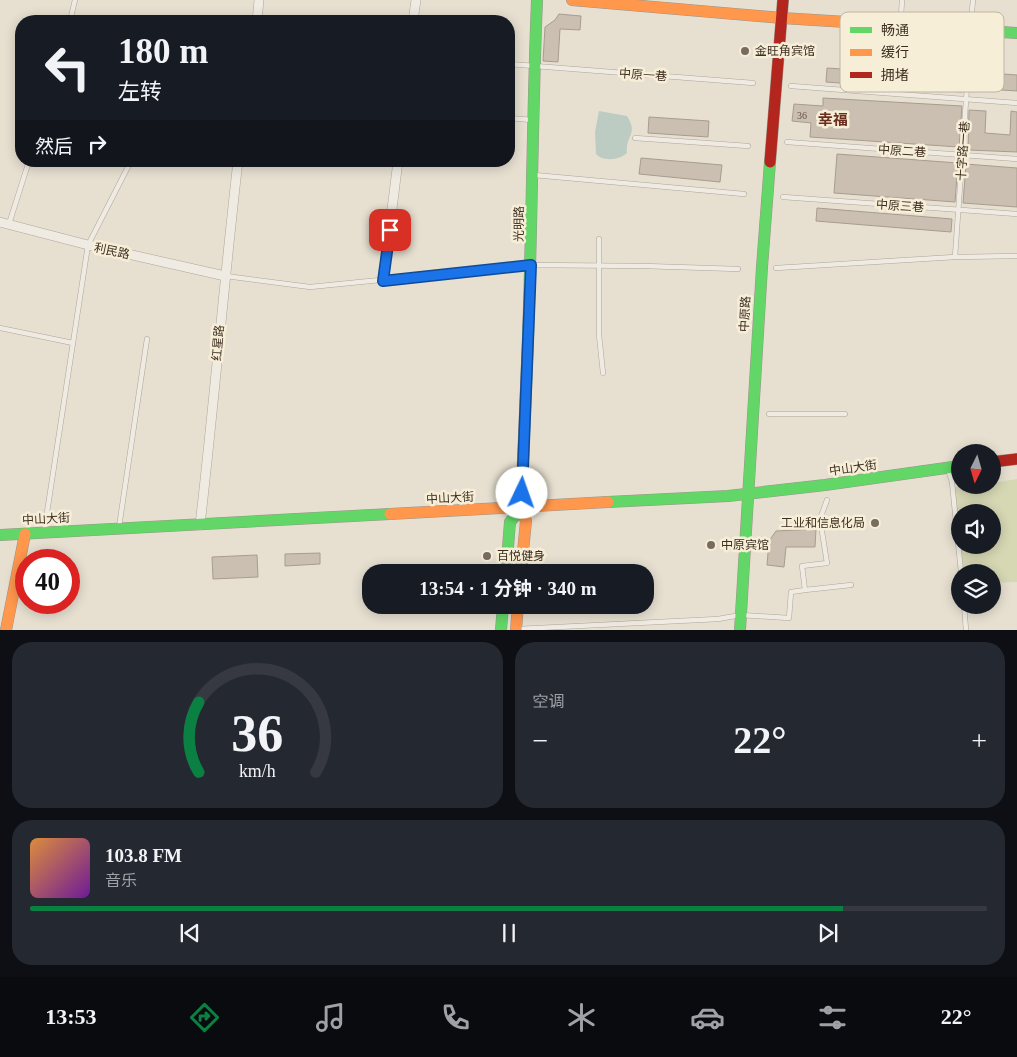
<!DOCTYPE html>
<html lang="zh">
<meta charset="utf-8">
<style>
:root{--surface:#171b24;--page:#242831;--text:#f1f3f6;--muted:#9ea1a6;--line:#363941;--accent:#0b8043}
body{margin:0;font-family:"Times New Roman","Noto Sans SC",serif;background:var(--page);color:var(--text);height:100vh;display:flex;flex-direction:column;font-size:19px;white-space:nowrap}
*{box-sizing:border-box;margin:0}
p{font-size:16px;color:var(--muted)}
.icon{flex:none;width:28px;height:28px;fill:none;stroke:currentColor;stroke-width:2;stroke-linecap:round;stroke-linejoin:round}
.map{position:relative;height:630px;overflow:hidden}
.details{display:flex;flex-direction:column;gap:12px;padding:12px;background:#0d0f14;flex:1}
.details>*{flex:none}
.top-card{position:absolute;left:15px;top:15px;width:500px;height:152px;border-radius:20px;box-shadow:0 2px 12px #0003;background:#171b24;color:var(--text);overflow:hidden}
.needle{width:32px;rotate:185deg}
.tools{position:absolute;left:951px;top:444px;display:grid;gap:10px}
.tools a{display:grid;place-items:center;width:50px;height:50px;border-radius:50%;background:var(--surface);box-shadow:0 2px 12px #0003;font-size:25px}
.speed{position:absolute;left:15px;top:549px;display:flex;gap:10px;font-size:25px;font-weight:700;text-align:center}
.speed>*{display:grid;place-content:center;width:65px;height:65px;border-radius:50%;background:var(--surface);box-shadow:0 2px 12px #0003;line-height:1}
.speed .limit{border:8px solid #d22;background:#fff;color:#111}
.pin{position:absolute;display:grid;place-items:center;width:42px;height:42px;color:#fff;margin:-21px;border-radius:10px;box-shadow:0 2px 8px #0006}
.me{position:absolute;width:55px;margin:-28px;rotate:3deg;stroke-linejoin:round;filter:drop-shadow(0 0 4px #0008)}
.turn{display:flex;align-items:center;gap:18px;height:105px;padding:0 20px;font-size:22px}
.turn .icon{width:65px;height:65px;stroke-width:2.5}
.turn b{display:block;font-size:35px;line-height:42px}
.then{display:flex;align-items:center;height:48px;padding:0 20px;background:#0003;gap:10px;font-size:19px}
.big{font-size:38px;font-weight:700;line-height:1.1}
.details .card{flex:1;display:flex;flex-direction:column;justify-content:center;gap:8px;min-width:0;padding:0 18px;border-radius:20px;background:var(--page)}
.details .dial{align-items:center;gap:0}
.dial svg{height:130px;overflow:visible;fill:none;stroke:var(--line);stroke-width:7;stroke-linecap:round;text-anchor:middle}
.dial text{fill:var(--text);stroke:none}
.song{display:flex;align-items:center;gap:15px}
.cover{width:60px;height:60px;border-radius:8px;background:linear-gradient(135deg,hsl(30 70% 55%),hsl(280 70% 35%))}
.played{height:5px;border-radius:2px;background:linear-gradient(90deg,var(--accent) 85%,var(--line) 85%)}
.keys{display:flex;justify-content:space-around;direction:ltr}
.heat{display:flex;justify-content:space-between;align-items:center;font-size:28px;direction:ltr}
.details .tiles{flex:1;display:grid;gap:12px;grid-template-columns:1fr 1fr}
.card:last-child{grid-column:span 2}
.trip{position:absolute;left:362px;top:564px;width:292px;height:50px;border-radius:20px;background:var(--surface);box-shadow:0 2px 12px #0003;font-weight:700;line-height:50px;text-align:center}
.tab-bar{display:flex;height:80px;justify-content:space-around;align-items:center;background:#090b0e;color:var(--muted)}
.tab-bar .icon{width:35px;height:35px}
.tab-bar .active{color:var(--accent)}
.tab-bar b{font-size:22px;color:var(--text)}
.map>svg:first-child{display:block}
.green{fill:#d6d7b3;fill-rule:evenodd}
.water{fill:#bcccc2}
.building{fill:#cbbfb2;stroke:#a89c90}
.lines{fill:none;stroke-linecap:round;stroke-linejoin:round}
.lane-casing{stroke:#ada599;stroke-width:5.5}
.street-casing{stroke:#ada599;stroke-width:10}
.fast-casing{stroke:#9c958a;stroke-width:12}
.slow-casing{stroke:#9c958a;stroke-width:12}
.jam-casing{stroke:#9c958a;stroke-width:12}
.lane{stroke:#efebe3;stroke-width:4.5}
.street{stroke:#efebe3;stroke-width:9}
.fast{stroke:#63d668;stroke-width:11}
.slow{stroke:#ff974d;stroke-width:11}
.jam{stroke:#b3261e;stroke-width:11}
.route-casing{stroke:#114b97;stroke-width:12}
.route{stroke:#1a73e8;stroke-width:9}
.poi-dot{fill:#786c5e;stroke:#f7eed8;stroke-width:2}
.labels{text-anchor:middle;stroke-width:5;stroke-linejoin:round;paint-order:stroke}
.number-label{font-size:10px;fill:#605244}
.poi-label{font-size:12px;fill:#3d2e20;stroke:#f7eed8;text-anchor:start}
.street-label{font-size:12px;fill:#3d2e20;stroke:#f7eed8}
.quarter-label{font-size:15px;font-weight:bold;fill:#6b2e1e;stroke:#f7eed8}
.key{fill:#f7eed8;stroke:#bfb4a1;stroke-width:1}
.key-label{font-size:14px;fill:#3d2e20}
</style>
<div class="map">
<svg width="1017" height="630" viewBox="0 0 1017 630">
<rect width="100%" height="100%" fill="#e7e0d1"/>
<path class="green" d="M1017,479V582L993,583L992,572H960V585L950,488L974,485H992L993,483ZM960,512H992V545H960Z"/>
<path class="water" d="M599,111L627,116C639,135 625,135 627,153C620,160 603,162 596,154L595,132Z"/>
<g class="building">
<path d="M559,14L581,16L580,30L560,29L558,62L543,61L545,27L555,20Z"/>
<path d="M827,68L964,77L963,87L962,92L826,82Z"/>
<path d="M976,72L1017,75V91L971,88L972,78H975Z"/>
<path d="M823,98L962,106L959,147L810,137L811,123L792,121L794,104L823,106Z"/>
<path d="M969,110L986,111L985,133L1010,135L1011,111L1017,112V152L968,150Z"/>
<path d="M649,117L709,121L708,137L648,133Z"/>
<path d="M837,154L958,163L955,202L834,193Z"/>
<path d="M641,158L722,165L720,182L639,174Z"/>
<path d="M966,164L1017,168V207L963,203Z"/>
<path d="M817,208L952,219L951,232L816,221Z"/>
<path d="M816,529L815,547H786L784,567L767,565L769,541L776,531Z"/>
<path d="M320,553V564L285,566V554Z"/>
<path d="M257,555L258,577L213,579L212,557Z"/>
</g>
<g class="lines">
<defs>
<g id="lane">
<path d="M901,16L902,0"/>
<path d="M70,21L75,0"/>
<path d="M971,21L973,0"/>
<path d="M509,64L753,83"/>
<path d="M791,86L1017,103"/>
<path d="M509,118L532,120"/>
<path d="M635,138L748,146"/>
<path d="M787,142L1017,159"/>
<path d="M534,175L744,194"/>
<path d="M783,197L1017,214"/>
<path d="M9,224L29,161"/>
<path d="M599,239V335L603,373"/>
<path d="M955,257L970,44"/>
<path d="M776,268L955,257L1017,256"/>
<path d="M226,276L310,287L531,265L644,266L738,269"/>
<path d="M0,328L73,343"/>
<path d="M769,414H845"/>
<path d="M948,469L952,482L961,572"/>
<path d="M119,527L147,339"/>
<path d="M44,532L88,245L131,161"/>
<path d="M805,590L851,585"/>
<path d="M964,605L966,630"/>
<path d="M518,629L718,619L741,615L789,618L791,592L805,590L802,566L827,563L820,519L827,500"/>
</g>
<g id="street">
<path d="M257,21L259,0"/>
<path d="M413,21L416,0"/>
<path d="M0,222L88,245L225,276"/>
<path d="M383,281L398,161"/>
<path d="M200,525C214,404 224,282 238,161"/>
</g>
<g id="fast">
<path d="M911,26L1017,33"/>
<path d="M527,363C532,242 532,121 537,0"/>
<path d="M608,502L728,496L825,485L960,466"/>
<path d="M0,535L390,514"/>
<path d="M506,572L510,522L521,508"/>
<path d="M501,630L503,605"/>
<path d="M740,630L762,267L770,162"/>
</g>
<g id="slow">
<path d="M572,0L782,18L911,26"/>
<path d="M390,514L608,502"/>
<path d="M521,572L526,521L521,508L527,363"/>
<path d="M6,630L25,534"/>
<path d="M516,630L518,605"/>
</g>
<g id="jam">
<path d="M770,162L783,0"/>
<path d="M992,462L1017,459"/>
</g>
</defs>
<use href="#lane" class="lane-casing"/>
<use href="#street" class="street-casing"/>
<use href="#fast" class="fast-casing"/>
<use href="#slow" class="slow-casing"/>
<use href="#jam" class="jam-casing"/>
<use href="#lane" class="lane"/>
<use href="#street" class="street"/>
<use href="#fast" class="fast"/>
<use href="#slow" class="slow"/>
<use href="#jam" class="jam"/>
</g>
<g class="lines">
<defs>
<path id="route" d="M390,230L383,281L531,265L522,493"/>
</defs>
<use href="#route" class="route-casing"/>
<use href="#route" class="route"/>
</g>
<g class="poi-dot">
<circle cx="745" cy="51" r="5"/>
<circle cx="875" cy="523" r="5"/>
<circle cx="711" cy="545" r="5"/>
<circle cx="487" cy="556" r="5"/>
</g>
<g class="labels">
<g class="number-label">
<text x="802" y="119">36</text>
</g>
<g class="poi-label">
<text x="755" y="55">金旺角宾馆</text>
<text x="865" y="527" text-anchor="end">工业和信息化局</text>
<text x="721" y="549">中原宾馆</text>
<text x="497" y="560">百悦健身</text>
</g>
<g class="street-label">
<text transform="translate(643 75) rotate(4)" y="4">中原一巷</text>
<text transform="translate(902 151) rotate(4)" y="4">中原二巷</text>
<text transform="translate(963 151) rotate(-86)" y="4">十字路一巷</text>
<text transform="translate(900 206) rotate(4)" y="4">中原三巷</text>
<text transform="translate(519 224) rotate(-89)" y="4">光明路</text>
<text transform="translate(112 251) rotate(12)" y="4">利民路</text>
<text transform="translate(745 314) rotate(-87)" y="4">中原路</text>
<text transform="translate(218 343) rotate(-85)" y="4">红星路</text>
<text transform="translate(853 468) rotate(-8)" y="4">中山大街</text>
<text transform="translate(450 498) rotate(-3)" y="4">中山大街</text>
<text transform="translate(46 519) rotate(-3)" y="4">中山大街</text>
</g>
<g class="quarter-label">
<text x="833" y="125">幸福</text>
</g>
</g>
<rect x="840" y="12" width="164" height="80" rx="8" class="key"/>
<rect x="850" y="27" width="22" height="6" fill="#63d668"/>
<rect x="850" y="49" width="22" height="7" fill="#ff974d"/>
<rect x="850" y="72" width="22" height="6" fill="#b3261e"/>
<g class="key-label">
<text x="881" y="35">畅通</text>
<text x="881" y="57">缓行</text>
<text x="881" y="80">拥堵</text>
</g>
</svg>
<div class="tools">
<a><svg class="needle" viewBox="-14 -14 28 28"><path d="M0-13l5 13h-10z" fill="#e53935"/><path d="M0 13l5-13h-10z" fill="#9ea1a6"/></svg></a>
<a><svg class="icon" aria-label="sound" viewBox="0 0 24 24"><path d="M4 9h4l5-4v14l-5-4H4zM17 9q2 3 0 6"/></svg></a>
<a><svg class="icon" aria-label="layers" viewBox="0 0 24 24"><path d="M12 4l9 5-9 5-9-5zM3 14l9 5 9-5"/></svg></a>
</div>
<div class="speed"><div class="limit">40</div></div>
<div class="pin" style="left:390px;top:230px;background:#d93025"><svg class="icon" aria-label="arrive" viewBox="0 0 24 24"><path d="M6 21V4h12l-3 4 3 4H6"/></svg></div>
<svg class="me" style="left:522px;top:493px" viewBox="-20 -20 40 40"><circle r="19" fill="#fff"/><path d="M0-13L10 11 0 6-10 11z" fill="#1a73e8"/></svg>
<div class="trip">13:54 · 1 分钟 · 340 m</div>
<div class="top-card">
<div class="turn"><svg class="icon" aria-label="left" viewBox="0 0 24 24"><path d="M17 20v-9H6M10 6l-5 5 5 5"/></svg><div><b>180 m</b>左转</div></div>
<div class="then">然后<svg class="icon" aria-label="right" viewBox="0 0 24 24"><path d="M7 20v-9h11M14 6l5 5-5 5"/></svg></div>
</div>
</div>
<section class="details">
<div class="tiles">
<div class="card dial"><svg viewBox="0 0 100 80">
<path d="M14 69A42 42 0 1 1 86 69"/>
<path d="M14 69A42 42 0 0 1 14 26" stroke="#0b8043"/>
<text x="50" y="56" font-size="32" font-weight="700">36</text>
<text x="50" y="72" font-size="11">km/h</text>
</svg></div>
<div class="card"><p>空调</p>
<div class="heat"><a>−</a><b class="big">22°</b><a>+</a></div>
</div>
<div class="card">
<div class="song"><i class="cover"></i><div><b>103.8 FM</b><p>音乐</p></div></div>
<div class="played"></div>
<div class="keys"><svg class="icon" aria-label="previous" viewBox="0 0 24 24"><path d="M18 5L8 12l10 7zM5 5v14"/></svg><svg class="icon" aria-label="pause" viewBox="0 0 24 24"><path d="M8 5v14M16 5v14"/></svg><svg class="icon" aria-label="next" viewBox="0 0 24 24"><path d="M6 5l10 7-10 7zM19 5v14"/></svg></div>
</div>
</div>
</section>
<nav class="tab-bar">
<b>13:53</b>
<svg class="icon active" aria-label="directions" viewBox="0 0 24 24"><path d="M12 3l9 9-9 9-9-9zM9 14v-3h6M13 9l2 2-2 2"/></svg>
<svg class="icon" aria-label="music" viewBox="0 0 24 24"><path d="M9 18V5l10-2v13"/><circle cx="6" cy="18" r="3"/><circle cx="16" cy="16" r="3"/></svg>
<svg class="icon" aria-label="phone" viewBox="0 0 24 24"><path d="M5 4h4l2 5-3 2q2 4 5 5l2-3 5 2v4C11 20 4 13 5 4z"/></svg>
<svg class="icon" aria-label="climate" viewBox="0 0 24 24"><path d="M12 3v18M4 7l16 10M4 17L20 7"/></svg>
<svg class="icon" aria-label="car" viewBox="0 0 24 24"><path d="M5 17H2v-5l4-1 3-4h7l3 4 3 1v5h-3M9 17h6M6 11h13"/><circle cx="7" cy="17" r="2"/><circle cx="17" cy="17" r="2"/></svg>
<svg class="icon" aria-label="filters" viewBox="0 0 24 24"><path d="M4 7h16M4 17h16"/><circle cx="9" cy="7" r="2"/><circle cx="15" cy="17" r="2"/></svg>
<b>22°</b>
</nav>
